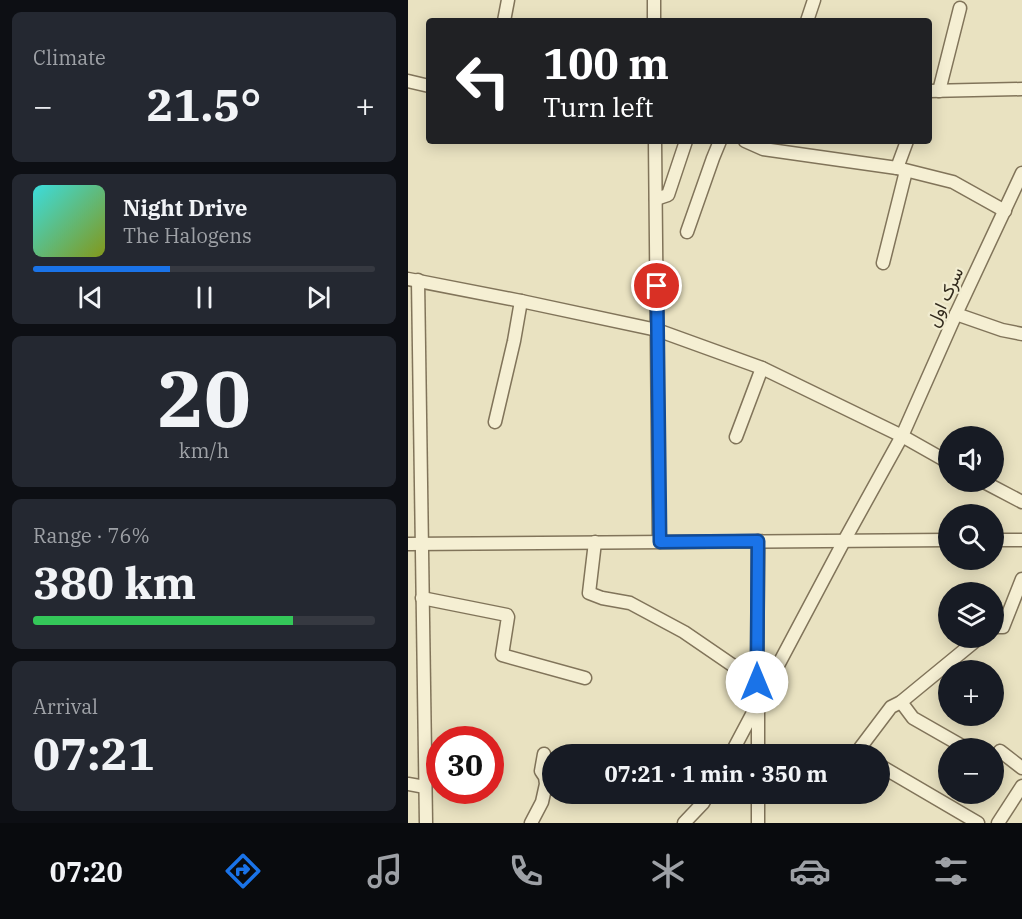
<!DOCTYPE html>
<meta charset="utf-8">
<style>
:root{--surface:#171b24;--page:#242831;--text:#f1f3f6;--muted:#9ea1a6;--line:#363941;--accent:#1a73e8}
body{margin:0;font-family:"IBM Plex Serif",Vazirmatn,serif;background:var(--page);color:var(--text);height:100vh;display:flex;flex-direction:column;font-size:22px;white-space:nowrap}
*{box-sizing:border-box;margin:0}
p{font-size:20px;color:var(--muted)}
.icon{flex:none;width:33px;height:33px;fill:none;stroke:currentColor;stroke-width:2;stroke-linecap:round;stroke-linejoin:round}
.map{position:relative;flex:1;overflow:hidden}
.panel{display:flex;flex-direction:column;gap:12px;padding:12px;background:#0d0f14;width:408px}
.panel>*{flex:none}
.hud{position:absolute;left:18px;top:18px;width:506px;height:126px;border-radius:6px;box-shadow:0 3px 15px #0003;background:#202124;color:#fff;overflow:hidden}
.buttons{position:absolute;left:530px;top:426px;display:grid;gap:12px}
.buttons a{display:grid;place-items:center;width:66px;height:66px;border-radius:50%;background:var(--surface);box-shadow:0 3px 15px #0003;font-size:30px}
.speed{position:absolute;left:18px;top:726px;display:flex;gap:12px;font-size:30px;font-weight:700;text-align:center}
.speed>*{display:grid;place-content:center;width:78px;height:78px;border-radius:50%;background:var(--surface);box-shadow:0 3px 15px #0003;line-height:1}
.speed .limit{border:9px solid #d22;background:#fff;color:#111}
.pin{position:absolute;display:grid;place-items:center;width:51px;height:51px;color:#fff;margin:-26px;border:3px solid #fff;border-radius:50%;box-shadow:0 2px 6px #0007}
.me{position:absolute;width:66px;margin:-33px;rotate:0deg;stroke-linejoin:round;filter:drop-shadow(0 0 4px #0008)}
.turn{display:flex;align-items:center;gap:21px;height:126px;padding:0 18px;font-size:27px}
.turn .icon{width:78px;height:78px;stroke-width:2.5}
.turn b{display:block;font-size:42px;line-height:51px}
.big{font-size:45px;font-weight:800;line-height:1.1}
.panel .tile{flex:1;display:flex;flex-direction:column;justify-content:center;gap:9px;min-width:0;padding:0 21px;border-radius:9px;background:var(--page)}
.panel .dial{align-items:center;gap:0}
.dial b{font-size:78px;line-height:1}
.song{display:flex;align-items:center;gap:18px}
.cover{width:72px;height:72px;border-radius:9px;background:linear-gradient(135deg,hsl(180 70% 55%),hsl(70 70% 35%))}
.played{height:6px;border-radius:3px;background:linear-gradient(90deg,var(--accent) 40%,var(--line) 40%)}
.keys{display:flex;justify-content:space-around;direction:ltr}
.heat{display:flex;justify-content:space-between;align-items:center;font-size:33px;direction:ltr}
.charge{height:9px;border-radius:4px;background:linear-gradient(90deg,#34c759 76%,var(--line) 0)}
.trip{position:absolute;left:134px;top:744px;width:348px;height:60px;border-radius:30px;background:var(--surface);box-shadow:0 3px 15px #0003;font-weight:800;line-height:60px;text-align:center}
.dock{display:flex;height:96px;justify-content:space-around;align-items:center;background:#090b0e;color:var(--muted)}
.dock .icon{width:42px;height:42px}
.dock .current{color:var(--accent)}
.dock b{font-size:27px;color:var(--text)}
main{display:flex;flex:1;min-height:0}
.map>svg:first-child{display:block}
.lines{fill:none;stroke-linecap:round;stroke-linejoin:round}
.minor-casing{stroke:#81745a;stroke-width:15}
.minor{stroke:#f5efd3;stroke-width:12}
.route-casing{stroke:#114b97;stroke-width:15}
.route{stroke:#1a73e8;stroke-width:10}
.labels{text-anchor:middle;stroke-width:4.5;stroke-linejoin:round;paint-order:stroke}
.street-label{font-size:18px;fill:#322a1d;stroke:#f1ecd0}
</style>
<main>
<section class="panel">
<div class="tile"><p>Climate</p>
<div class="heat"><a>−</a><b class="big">21.5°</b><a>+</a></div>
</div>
<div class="tile">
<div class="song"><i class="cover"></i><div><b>Night Drive</b><p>The Halogens</p></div></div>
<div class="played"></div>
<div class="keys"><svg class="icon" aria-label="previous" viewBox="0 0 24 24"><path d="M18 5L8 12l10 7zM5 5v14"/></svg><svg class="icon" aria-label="pause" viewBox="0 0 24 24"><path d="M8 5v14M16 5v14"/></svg><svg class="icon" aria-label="next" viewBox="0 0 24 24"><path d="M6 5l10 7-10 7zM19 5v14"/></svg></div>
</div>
<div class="tile dial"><b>20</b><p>km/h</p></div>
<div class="tile"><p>Range · 76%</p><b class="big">380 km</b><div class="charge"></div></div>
<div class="tile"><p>Arrival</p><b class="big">07:21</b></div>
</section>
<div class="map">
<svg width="614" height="823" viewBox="0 0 614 823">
<rect width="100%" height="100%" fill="#e9e2c1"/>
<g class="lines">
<defs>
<g id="minor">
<path d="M246,0V21"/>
<path d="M96,21L100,0"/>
<path d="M399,21L406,0"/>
<path d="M0,81L21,86"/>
<path d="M520,91L614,89"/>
<path d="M531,91L552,8"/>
<path d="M247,141L251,542"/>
<path d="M337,141L355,149L489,168L545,182L597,211"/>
<path d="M489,168L499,141"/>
<path d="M248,199L260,195L278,141"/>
<path d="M279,232L305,158L312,141"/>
<path d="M475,263L498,171"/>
<path d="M0,279L113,301L249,330L354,368L494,436L540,462"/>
<path d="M10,280L18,823"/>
<path d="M548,314L594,330L614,334"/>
<path d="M87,422L106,341L113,301"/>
<path d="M328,437L354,368"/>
<path d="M576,482L614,502"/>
<path d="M585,540H614"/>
<path d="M187,542L181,593L194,598L222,603L276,632L349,682"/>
<path d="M0,544L540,540"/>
<path d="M14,598L99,615L100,617L94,655L177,678"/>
<path d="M585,627H595L614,579"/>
<path d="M349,687L350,541"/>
<path d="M493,702L505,718L554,746"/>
<path d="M350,708V754"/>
<path d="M592,751L614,768"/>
<path d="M323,754L436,541L494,436L548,314L614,173"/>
<path d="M452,754L449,752L483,707L493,702L571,638"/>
<path d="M471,765L570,823"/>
<path d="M0,784L17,787"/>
<path d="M350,794V823"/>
<path d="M123,823L134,802L138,784L137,777L133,771L136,754"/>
<path d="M276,823L295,803L300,794"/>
<path d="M590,823L614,786"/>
</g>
</defs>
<use href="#minor" class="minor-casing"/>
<use href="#minor" class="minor"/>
</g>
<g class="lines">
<defs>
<path id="route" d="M249,286L252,542L350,541L349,682"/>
</defs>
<use href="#route" class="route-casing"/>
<use href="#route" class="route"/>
</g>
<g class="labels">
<g class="street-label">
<text transform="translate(537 297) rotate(-65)" y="6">سرک اول</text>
</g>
</g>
</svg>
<div class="buttons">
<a><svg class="icon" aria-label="sound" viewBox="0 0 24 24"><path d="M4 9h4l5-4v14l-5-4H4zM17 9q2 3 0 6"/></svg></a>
<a><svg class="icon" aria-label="search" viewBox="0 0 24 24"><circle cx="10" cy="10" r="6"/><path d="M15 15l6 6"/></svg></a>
<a><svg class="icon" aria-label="layers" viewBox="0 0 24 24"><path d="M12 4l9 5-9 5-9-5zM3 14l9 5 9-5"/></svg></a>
<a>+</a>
<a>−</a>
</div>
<div class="speed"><div class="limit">30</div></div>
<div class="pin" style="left:249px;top:286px;background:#d93025"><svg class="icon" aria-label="arrive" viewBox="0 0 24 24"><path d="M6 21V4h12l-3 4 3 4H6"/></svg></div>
<svg class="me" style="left:349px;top:682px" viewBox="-20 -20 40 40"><circle r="19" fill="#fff"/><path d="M0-13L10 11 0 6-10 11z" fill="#1a73e8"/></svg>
<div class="trip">07:21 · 1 min · 350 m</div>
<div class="hud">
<div class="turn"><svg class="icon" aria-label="left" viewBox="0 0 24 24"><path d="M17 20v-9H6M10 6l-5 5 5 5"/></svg><div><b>100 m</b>Turn left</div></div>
</div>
</div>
</main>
<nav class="dock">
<b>07:20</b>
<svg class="icon current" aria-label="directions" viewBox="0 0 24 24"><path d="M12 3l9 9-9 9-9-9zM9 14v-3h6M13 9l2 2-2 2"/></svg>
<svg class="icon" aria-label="music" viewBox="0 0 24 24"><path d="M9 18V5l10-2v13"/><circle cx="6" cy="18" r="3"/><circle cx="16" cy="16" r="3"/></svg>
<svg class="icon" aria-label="phone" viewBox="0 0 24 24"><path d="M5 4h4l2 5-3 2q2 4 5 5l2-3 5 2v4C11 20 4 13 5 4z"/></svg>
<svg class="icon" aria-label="climate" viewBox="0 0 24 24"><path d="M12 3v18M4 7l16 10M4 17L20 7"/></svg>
<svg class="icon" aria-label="car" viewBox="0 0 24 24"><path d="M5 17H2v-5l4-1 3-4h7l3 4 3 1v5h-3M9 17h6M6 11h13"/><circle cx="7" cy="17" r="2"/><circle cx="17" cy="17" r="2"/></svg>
<svg class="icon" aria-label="filters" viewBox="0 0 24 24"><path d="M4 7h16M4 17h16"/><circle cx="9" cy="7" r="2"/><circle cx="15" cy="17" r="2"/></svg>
</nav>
